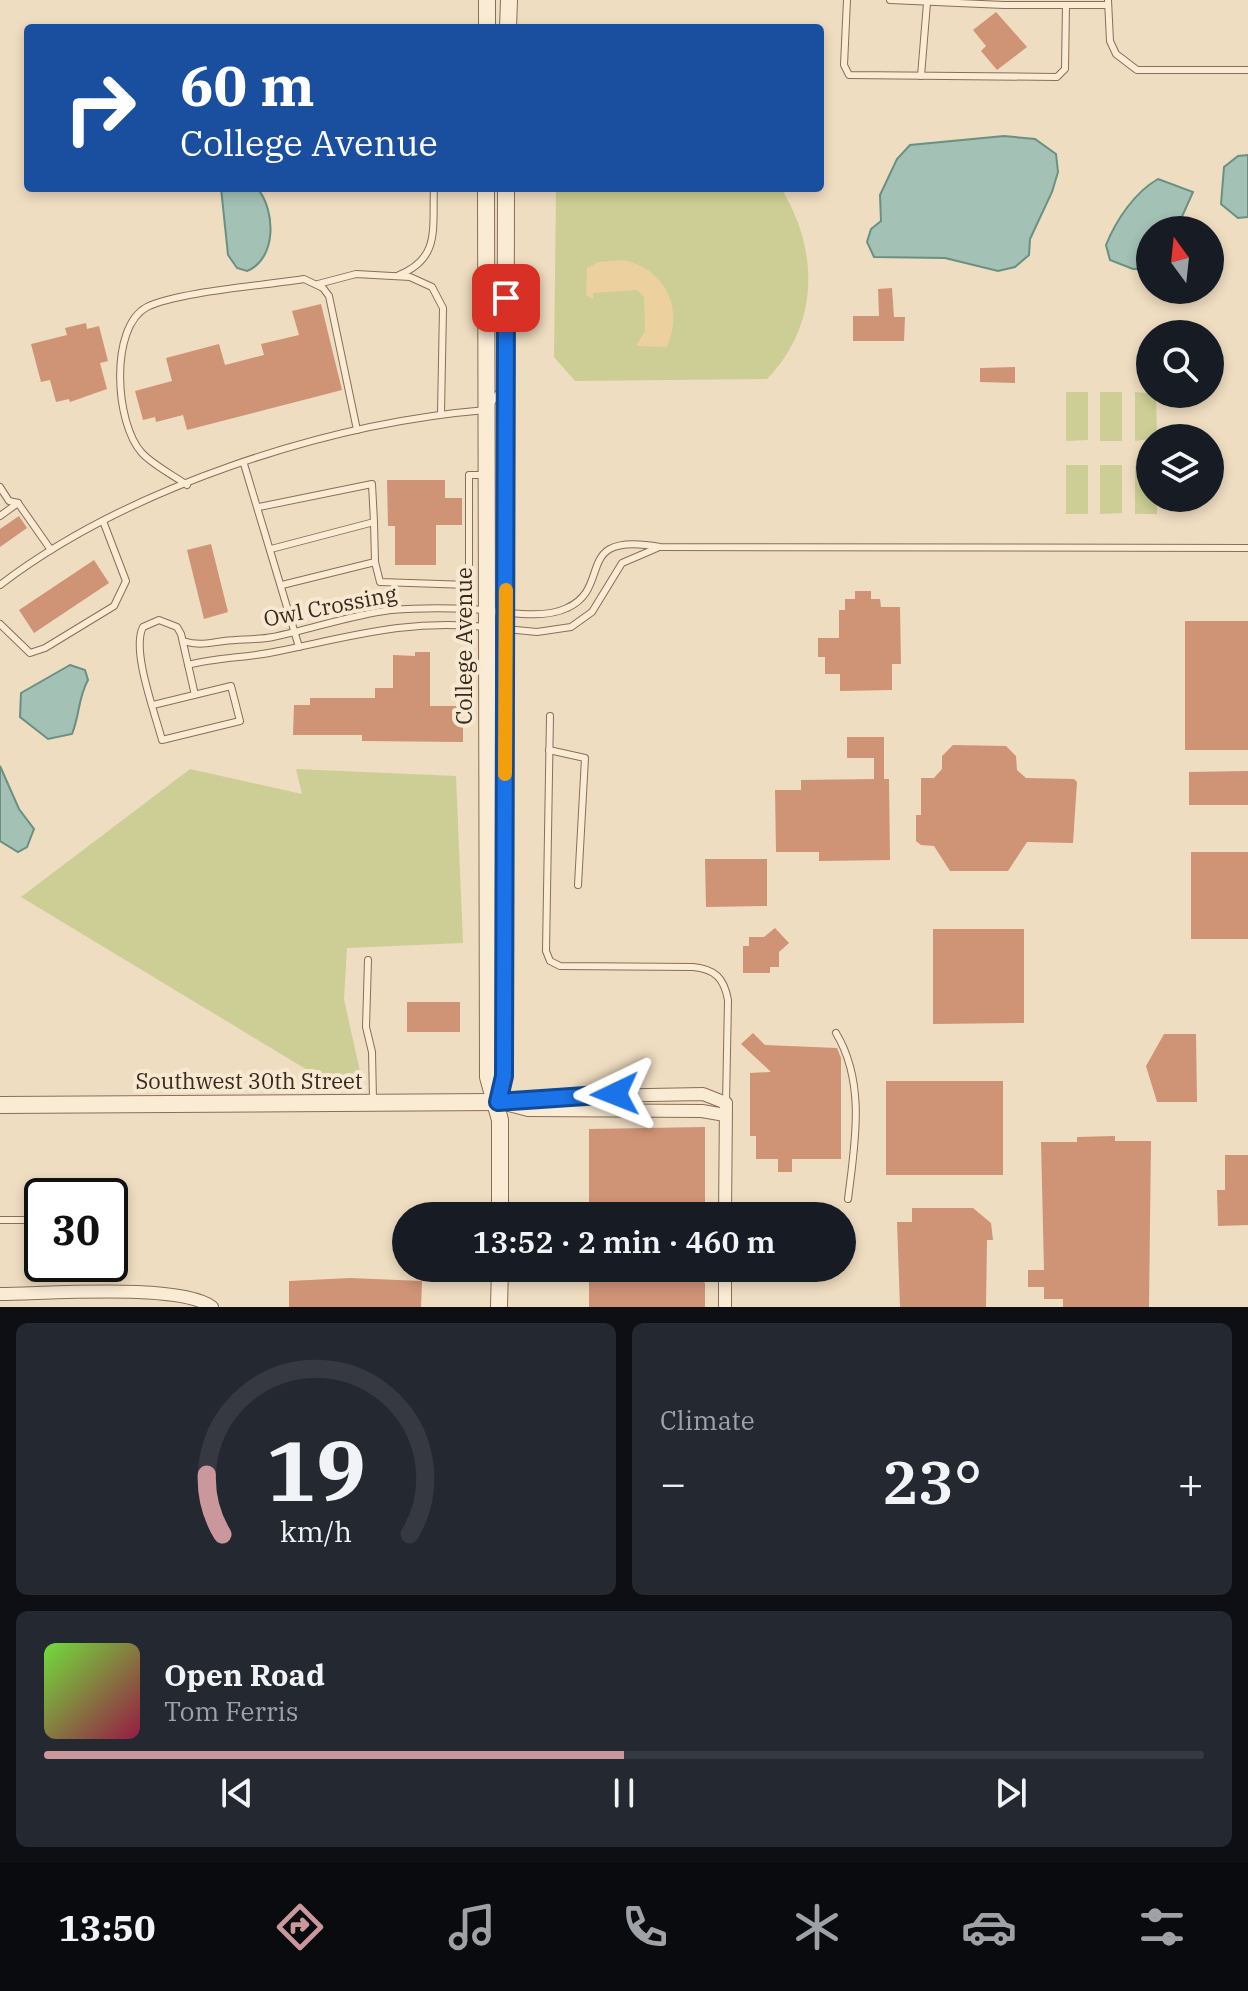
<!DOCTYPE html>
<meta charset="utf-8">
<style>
:root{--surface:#171b24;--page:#242831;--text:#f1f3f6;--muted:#9ea1a6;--line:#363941;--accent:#ca979d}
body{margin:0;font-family:"IBM Plex Serif",serif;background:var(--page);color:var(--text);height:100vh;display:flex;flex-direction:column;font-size:30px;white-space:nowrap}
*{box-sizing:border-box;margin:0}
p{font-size:26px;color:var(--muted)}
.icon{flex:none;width:44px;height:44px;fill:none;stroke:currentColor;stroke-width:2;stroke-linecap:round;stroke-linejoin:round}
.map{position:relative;height:1307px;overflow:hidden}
.details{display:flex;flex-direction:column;gap:16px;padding:16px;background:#0d0f14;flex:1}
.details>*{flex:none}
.top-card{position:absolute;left:24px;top:24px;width:800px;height:168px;border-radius:8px;box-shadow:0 4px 12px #0003;background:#1a4fa0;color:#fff;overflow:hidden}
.needle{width:52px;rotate:345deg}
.tools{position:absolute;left:1136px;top:216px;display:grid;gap:16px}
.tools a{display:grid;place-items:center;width:88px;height:88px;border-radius:50%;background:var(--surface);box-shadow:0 4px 12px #0003;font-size:40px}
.speed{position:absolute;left:24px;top:1178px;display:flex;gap:16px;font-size:40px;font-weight:700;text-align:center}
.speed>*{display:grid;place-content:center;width:104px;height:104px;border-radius:50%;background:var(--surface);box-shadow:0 4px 12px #0003;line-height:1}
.speed .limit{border:4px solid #111;border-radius:12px;background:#fff;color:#111}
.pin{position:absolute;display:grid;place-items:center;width:68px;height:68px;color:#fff;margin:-34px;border-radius:16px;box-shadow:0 4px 12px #0006}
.me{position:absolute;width:88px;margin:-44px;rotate:268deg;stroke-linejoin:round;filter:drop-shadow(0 0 6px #0008)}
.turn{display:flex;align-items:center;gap:28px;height:168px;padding:0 24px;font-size:36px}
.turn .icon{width:104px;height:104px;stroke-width:2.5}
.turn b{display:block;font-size:56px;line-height:68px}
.big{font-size:60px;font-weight:600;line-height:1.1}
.details .card{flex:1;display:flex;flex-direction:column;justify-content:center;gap:12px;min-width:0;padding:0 28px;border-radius:12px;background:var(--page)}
.details .dial{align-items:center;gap:0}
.dial svg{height:208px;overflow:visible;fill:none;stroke:var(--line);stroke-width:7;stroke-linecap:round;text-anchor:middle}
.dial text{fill:var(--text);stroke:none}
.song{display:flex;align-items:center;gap:24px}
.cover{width:96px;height:96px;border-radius:12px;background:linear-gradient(135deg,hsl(100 70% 55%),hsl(340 70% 35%))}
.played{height:8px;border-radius:4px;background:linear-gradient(90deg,var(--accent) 50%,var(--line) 50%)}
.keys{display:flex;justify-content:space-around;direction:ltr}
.heat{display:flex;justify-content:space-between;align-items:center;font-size:44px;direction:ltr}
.details .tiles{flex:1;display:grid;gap:16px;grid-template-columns:1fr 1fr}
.card:last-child{grid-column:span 2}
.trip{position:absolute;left:392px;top:1202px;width:464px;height:80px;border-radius:40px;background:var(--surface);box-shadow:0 4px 12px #0003;font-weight:600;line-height:80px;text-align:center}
.tabs{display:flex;height:128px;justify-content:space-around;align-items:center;background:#090b0e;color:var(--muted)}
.tabs .icon{width:56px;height:56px}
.tabs .current{color:var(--accent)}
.tabs b{font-size:36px;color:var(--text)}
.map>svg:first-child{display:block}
.green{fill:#ccce95}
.sand{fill:#ecd09d}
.water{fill:#a4c1b6;stroke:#6a9083;stroke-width:2}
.building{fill:#cf9376}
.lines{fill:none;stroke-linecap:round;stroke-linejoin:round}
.service-casing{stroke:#896e58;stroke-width:8}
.minor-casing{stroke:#896e58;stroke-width:14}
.tertiary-casing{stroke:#896e58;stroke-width:18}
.service{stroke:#faebd4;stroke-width:6}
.minor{stroke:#faebd4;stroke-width:12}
.tertiary{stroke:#faebd4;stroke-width:16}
.route-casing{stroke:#114b97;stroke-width:20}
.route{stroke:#1a73e8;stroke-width:14}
.slow{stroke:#f59e0b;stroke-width:14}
.labels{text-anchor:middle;stroke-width:8;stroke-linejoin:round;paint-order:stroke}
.street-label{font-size:22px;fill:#38281d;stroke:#f6e8d1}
</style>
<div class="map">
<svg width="1248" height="1307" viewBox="0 0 1248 1307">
<rect width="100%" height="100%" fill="#efddc1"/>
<g class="green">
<path d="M556,188H781C819,250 820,324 767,379L575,381L554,357Z"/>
<path d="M1066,392H1088V440L1066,441Z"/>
<rect x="1100" y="392" width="22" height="49"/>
<path d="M1135,392L1156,394L1157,438L1135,441Z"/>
<rect x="1066" y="465" width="22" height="49"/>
<path d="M1100,465H1122V513L1100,514Z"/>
<path d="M1135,465H1150V498H1157V514H1135Z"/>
<path d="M190,769L302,794L296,769L456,776L463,943L347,948L344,999L361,1076L319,1077L21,897Z"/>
</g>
<path class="sand" d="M624,260C666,270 684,308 667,347L636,346L645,331L644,297L637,290L593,293V299L586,295L587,268L598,262Z"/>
<g class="water">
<path d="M1004,136L1035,139L1056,154L1058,172L1052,192L1030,239L1029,255L1015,267L998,271L945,258L874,257L867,242L871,229L881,221L880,195L897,159L910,145Z"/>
<path d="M1248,155V217L1238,218L1221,204L1224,167L1238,156Z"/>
<path d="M1158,179L1193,192L1176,230H1150V269H1133L1110,260L1106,245C1116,220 1135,192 1158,179Z"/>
<path d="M221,188H257C276,210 277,259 247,271L237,268L228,255Z"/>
<path d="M70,665L85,670L88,680C78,698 80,714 72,734L48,739L20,717L21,693Z"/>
<path d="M0,766L19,809L34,829L27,847L18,852L0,841Z"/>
</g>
<g class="building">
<path d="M996,12L1027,47L997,70L981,51L986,46L973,30Z"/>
<path d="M892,288L894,317H905L904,341H853V316H879L878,289Z"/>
<path d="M321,304L342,390L187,430L183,415L156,422L155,417L143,420L135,391L172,381L166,358L219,344L225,365L264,355L261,344L299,335L292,311Z"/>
<path d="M86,323L87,329L99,326L108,361L100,363L107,389L70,402L69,399L56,402L50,380L41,382L31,344L67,335L65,328Z"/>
<path d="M1015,367V383L980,382V368Z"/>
<path d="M387,480H445V498H462V525H436V565H395V526H388Z"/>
<path d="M19,516L27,528L0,547V529Z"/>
<path d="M211,544L228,612L204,619L187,550Z"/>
<path d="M94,560L109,583L34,633L19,610Z"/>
<path d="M855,591H871V599H880L881,607H900L901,664H892V690L840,691V674H825V657H818V638H839V610H845V599H855Z"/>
<rect x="1185" y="621" width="63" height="129"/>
<path d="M415,652H430V706H463V742L362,741V735H293L294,705H310V698H375V688H393V655L415,656Z"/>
<path d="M847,737H884V779H889L890,860L819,861V852H776L775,790H801V780L874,779V758H847Z"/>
<path d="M953,745L1006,746L1016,756L1017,770L1026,778L1074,779L1077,782L1073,843L1027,842L1008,871H950L934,846L921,845L916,841V815H921V778H934L942,769V756Z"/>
<path d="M1248,771V805H1189V772Z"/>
<rect x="1191" y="852" width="57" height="87"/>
<path d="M705,859H767V906L706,907Z"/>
<path d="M775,928L789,943L779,952V967H770V973H743V946H749V937H764Z"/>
<path d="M933,929H1024V1023L933,1024Z"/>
<rect x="407" y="1002" width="53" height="30"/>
<path d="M753,1033L765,1045L837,1048L841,1058V1159H792V1172H778V1159H756V1136H750V1073L771,1072L741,1044Z"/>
<path d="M1164,1034H1196L1197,1102H1157L1146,1066Z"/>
<rect x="886" y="1081" width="117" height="94"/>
<path d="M705,1127V1216H589V1129Z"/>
<path d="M1115,1136V1141H1151L1149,1307H1063V1299H1044V1287H1028V1270H1044L1041,1142H1077V1137Z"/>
<path d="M1225,1155H1248V1225L1218,1226L1217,1190H1225Z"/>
<path d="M912,1208H973L991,1223L993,1240H987L986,1307H900L897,1222H912Z"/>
<path d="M589,1268H705L699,1276L705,1283V1307H589Z"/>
<path d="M350,1278L422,1281L421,1307H289V1281Z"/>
</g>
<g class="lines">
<defs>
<g id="service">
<path d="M847,0L844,65L849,75L1057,77L1065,69L1066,5"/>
<path d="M890,0L1004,5H1108"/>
<path d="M1108,0L1110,41L1116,54L1137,70H1248"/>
<path d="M921,76L927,3"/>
<path d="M399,275C441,258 432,228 434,188"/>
<path d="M318,284L356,274L410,277L432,287L443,308L441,413"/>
<path d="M244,464L299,647"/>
<path d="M187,485C173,475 153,465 142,453C115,424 109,327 147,307C176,292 268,285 304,279L323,288L329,296L357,430"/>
<path d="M0,487L9,501L18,503"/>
<path d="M259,507L372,484L374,522"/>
<path d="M0,516L18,503L51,550"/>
<path d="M271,549L374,522L375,562L282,585"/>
<path d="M375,562L380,582L469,585V475H486"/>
<path d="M0,585C127,488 327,423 486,410L501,390"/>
<path d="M0,624L30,653L45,648L114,606L126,581L103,521"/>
<path d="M505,629L537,632L571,627L592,612L622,563L657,548"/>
<path d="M183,641C199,646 208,643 224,641C241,639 257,640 273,637C312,629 351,615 391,610C417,608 444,608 470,609C499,610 540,621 567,608C614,587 571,531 660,547L1248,548"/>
<path d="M188,665C218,657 249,658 279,651C353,636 408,619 486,627"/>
<path d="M153,705L231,686L240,721L162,740C155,713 131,650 143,627L159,620L177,627L181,634L195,695"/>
<path d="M550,716L546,951L550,961L560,966L693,967C715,969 724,978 728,1000L726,1103"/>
<path d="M549,750L585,758L578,885"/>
<path d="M368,960L366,1027L372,1052L373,1099"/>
<path d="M836,1033C866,1083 855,1143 848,1199"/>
<path d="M0,1220H39"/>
<path d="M705,1277H725"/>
</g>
<g id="minor">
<path d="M498,1102L543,1097L703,1094L726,1103L725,1216"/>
<path d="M505,1104L528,1110L702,1111L725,1115"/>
<path d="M0,1294C46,1294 180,1283 212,1307"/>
<path d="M725,1307V1268"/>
</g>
<g id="tertiary">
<path d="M487,28V0"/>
<path d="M508,28L509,0"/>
<path d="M486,188L488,1077L500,1120V1216"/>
<path d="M498,1102L504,1076L506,188"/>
<path d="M0,1105L498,1102"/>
<path d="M499,1307L500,1268"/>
</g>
</defs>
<use href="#service" class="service-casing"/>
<use href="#minor" class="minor-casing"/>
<use href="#tertiary" class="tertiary-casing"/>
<use href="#service" class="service"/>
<use href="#minor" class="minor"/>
<use href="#tertiary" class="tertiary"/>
</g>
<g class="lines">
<defs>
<path id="route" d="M506,298L504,1076L498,1102L615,1094"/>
</defs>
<use href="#route" class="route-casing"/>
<use href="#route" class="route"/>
<path class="slow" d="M505,774L506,590"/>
</g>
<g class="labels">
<g class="street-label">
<text transform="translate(330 606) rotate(-11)" y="8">Owl Crossing</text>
<text transform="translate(464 646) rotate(-90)" y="8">College Avenue</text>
<text x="249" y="1089">Southwest 30th Street</text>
</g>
</g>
</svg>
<div class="tools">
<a><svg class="needle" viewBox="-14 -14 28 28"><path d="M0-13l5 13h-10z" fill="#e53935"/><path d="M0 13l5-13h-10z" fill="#9ea1a6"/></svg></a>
<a><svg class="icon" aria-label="search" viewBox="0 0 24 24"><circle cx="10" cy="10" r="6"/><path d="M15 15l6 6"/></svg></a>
<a><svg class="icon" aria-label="layers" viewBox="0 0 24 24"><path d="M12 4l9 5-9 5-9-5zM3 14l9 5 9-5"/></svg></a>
</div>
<div class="speed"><div class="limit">30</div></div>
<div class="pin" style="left:506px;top:298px;background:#d93025"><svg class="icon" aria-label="arrive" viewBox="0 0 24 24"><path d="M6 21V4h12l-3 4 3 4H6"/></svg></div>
<svg class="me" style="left:615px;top:1094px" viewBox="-20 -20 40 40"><path d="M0-17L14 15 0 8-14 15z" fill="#1a73e8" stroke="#fff" stroke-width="4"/></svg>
<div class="trip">13:52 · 2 min · 460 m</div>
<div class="top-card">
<div class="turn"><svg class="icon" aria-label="right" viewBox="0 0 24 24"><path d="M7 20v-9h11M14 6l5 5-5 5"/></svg><div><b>60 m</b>College Avenue</div></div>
</div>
</div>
<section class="details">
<div class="tiles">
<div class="card dial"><svg viewBox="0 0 100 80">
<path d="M14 69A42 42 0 1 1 86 69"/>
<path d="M14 69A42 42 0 0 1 8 46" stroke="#ca979d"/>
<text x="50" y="56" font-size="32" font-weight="700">19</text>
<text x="50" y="72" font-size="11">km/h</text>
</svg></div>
<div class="card"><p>Climate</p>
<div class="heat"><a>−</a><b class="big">23°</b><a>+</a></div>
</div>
<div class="card">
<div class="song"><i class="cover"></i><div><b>Open Road</b><p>Tom Ferris</p></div></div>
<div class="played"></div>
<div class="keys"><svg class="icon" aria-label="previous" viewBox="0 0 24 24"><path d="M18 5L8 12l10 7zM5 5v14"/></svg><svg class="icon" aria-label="pause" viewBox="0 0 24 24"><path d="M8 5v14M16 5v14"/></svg><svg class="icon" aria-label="next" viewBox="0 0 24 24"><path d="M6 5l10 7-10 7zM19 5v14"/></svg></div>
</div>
</div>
</section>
<nav class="tabs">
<b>13:50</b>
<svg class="icon current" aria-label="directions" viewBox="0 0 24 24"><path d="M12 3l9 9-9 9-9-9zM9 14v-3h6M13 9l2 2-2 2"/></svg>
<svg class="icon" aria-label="music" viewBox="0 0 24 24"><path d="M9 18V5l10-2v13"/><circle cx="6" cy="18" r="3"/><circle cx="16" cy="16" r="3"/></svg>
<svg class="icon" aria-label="phone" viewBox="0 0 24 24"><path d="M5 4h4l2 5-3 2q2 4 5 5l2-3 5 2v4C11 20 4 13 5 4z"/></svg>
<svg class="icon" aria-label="climate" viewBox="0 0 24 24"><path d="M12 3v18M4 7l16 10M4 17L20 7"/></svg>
<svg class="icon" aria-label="car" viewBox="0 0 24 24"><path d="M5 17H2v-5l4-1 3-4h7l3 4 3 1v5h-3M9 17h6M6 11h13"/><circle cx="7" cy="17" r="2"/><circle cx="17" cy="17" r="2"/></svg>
<svg class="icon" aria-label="filters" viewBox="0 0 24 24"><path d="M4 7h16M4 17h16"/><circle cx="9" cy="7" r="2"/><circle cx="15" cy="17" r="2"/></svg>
</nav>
